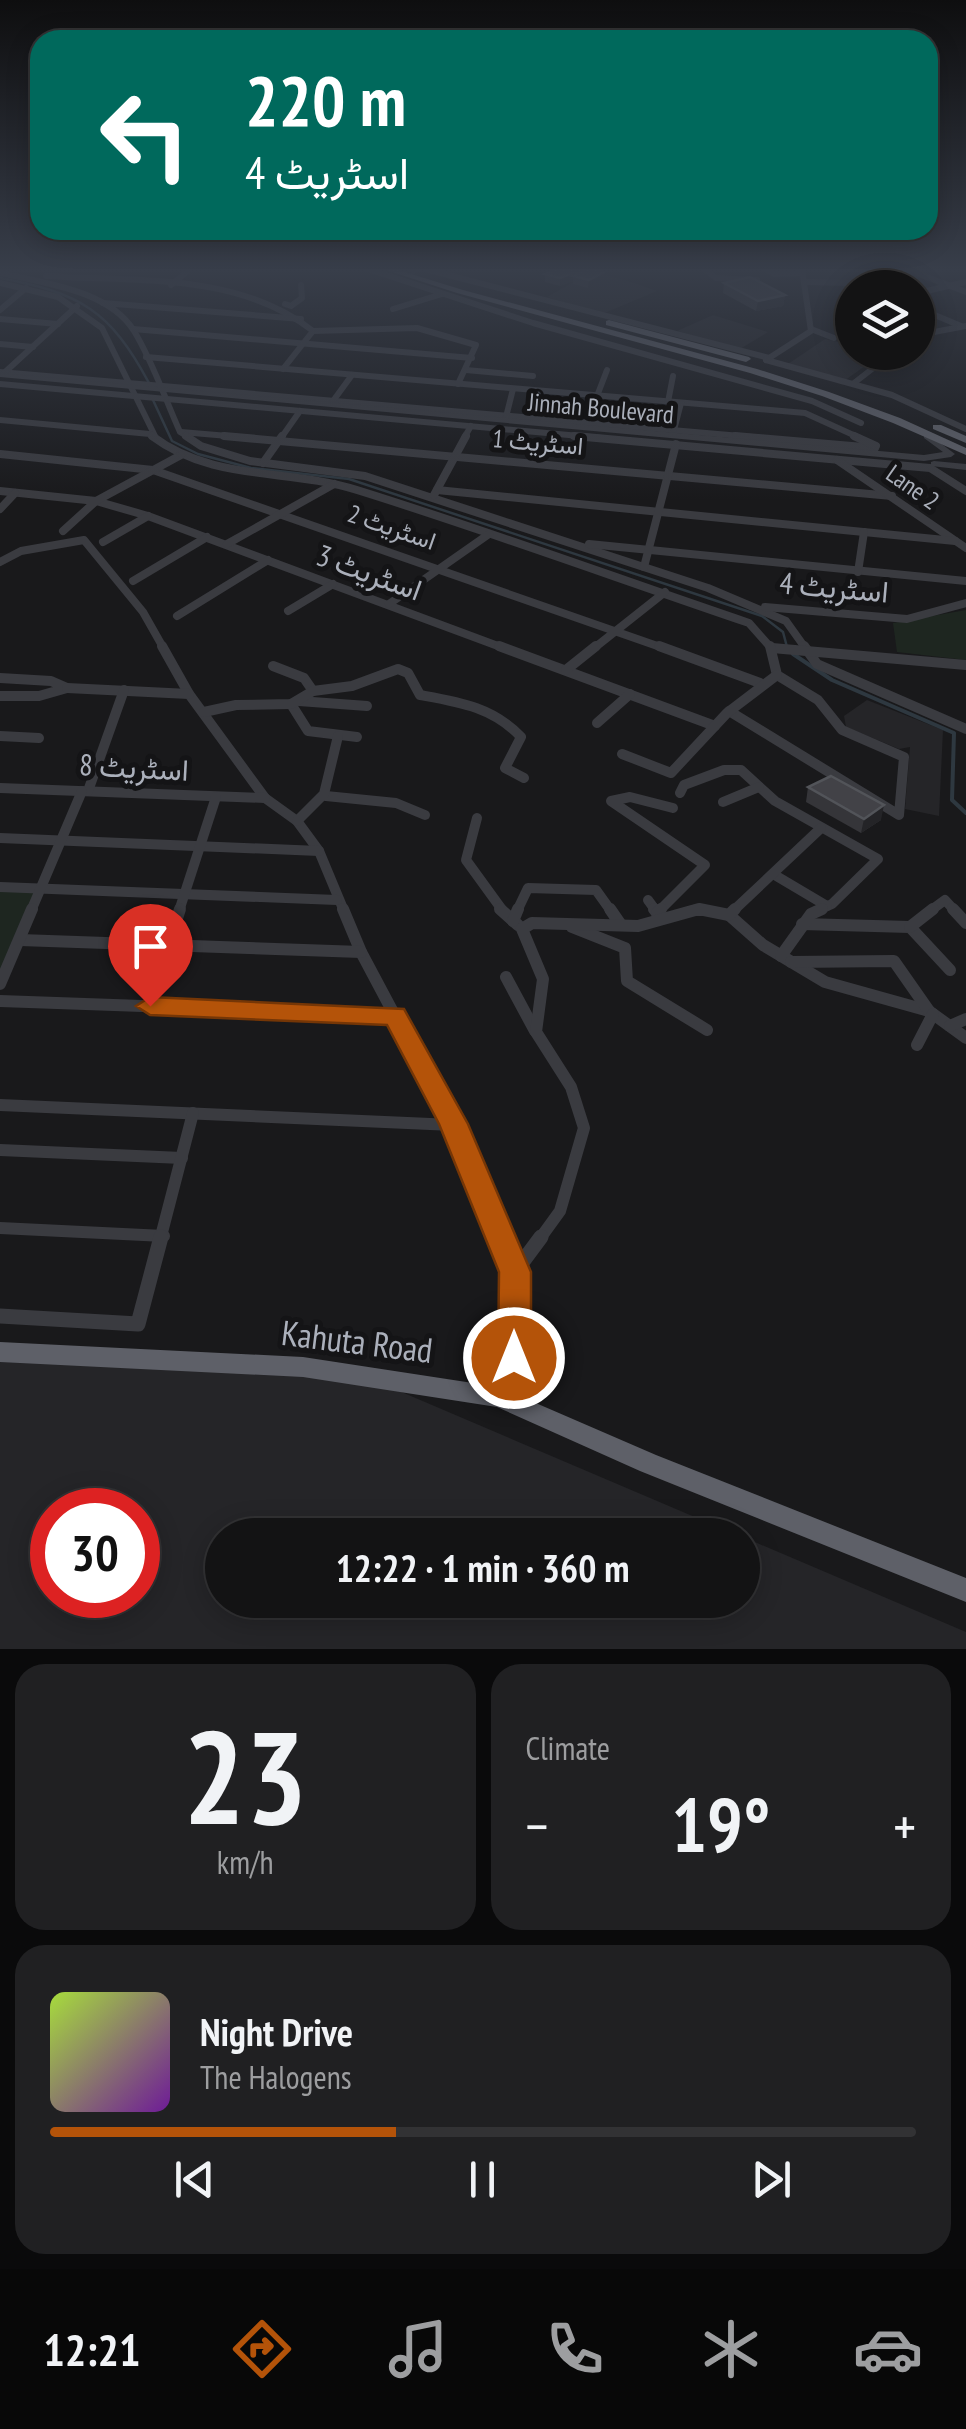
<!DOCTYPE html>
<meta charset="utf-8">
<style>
:root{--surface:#131314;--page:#202022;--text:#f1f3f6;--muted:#9d9ea0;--line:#323234;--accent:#b45309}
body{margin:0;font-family:"PT Sans Narrow",Vazirmatn,sans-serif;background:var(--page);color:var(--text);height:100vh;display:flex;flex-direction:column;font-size:38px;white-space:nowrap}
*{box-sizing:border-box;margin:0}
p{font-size:32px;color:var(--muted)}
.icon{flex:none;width:55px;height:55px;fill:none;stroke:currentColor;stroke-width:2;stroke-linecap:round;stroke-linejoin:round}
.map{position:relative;height:1649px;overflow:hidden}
.panel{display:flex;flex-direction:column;gap:15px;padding:15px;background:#0a0a0b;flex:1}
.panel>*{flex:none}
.banner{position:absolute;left:30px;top:30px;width:908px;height:210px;border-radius:30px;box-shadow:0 5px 25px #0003,0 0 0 2px var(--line);background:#00695c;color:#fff;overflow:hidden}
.buttons{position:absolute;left:835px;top:270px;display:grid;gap:20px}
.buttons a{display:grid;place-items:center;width:100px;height:100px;border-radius:50%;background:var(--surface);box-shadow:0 5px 25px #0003,0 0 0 2px var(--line);font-size:50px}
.speed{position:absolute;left:30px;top:1488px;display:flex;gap:20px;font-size:50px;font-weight:700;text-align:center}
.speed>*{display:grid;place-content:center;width:130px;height:130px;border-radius:50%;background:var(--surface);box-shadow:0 5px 25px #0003,0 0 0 2px var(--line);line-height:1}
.speed .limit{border:15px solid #d22;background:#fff;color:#111}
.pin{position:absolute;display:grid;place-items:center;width:85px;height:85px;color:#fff;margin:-102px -42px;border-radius:50% 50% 50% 0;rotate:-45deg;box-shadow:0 0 10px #0007}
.pin .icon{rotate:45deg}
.me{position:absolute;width:110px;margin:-55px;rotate:0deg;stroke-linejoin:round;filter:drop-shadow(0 0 8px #0008)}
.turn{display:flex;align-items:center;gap:35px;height:210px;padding:0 50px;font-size:45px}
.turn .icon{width:130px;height:130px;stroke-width:2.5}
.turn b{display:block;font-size:70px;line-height:85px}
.big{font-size:75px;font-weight:600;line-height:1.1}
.panel .widget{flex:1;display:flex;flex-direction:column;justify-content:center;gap:15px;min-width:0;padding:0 35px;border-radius:30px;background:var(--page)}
.panel .dial{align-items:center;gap:0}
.dial b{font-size:130px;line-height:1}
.song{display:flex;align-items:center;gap:30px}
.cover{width:120px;height:120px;border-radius:15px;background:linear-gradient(135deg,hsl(80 70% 55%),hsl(280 70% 35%))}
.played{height:10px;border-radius:5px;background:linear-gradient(90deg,var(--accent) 40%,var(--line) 40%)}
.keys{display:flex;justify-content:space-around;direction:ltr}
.heat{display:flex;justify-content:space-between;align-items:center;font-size:55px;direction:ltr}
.panel .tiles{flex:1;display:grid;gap:15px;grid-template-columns:1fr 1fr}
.widget:last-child{grid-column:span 2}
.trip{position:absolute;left:205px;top:1518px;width:555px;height:100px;border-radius:50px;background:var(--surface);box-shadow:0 5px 25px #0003,0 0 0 2px var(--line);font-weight:600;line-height:100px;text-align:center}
.dock{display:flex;height:160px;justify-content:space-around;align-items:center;background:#080808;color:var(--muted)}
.dock .icon{width:70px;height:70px}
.dock .current{color:var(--accent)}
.dock b{font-size:45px;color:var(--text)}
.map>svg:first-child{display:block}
.built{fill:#252528;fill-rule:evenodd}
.green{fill:#1e2620}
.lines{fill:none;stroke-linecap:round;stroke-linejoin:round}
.stream-far1{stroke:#2e3840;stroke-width:2.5}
.stream{stroke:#2e3840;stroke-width:4}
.minor-far4{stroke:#3a3b40;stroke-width:6}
.minor-far3{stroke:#3a3b40;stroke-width:8}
.minor-far2{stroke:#3a3b40;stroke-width:10}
.minor-far1{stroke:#3a3b40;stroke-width:12}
.minor{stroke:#3a3b40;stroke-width:15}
.tertiary{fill:#3a3b40;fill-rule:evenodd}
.trunk{fill:#5e6068;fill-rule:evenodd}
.wall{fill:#353539}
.shaded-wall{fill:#242427}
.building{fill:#424247;stroke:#525459;stroke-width:2.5}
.route{fill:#b45309;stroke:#753606;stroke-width:2.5}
.labels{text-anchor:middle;stroke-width:10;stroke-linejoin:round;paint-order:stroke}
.far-street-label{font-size:25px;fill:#abb0bb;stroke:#141416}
.street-label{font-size:30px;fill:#abb0bb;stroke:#141416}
.near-street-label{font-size:35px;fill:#abb0bb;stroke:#141416}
</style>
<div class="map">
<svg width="966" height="1649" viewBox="0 0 966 1649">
<rect width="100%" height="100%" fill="#19191b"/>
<g class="built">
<path d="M593,271L634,283L657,291L602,314L547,297Z"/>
<path d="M713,315L768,332L740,349L677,331Z"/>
<path d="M825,339L852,345V352L883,353L844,381L785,366Z"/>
<path d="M867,700L943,730L939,816L905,809L910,747L899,749L846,727L844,716Z"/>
<path d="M0,1356L364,1376L737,1535H222V1600H742L743,1537L966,1632V1649H0ZM52,1510H138V1595H52Z"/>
</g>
<g class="green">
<path d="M966,610V660L897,652L893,623Z"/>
<path d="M0,886L37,887L0,979Z"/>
</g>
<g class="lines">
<g class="stream-far1">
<path d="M0,278C80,293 110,310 149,383"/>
<path d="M153,400L172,441L198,454L251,468L349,479L762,616L783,632L787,647"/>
</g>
<path class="stream" d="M793,654L832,680L954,733L952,800L966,813"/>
<g class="minor-far4">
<path d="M368,269L533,323L812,401L861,423"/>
<path d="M425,269L769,358"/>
<path d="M766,269L774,274L803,273"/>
<path d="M413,271L418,269"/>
<path d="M707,271L716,278L757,280"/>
<path d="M0,273C43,283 109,290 134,331C153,362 165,399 180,432L190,438"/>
<path d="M46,276C136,282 238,272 313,331"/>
<path d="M880,276L906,269L966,292"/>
<path d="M805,282L852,283"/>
<path d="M0,283L58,297L102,328L156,438"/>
<path d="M853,283L879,281"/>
<path d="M171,285L190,269"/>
<path d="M918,293L966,282"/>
<path d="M103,303L301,319"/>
<path d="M285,304L291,306L302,298L301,285"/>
<path d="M918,308L961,326"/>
<path d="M393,309L442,294"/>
<path d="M0,310L26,288"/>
<path d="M0,319L58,324"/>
<path d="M133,329L472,358"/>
<path d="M811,329L834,338"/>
<path d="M918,335L966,326"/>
<path d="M0,344L33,347"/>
<path d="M146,357L805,413L860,438"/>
<path d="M766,360L892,395L966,429"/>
<path d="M766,360L811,331L802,269"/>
<path d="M283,369L313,331L417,328L476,345L458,384"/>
<path d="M466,370L533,376"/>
<path d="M0,372L764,438"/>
<path d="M4,373L77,306"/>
<path d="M854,383L894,352"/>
<path d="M0,384L602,438"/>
<path d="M597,396L607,370"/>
<path d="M333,401L352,375"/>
<path d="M668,402L673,376"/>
<path d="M506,417L513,389"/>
<path d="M0,420L150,434"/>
<path d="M674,430L681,403"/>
<path d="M181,432L252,438"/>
<path d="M281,438L300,411"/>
<path d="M464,438L471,426"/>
</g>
<g class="minor-far3">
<path d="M152,436C213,482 288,468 357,490C489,531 619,579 749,623L772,649"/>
<path d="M186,436L201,446L250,461L365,476L708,588L786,621L806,649"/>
<path d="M224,436L892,496"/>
<path d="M574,436L930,468L966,491"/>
<path d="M735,436L875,448"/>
<path d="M854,436L876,446"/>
<path d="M0,454L153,470L666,649"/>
<path d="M837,460L966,548"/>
<path d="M263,463L282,436"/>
<path d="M437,490L955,541"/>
<path d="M0,491L96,501L148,516L506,649"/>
<path d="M434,495L466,436"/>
<path d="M0,509L15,493"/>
<path d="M63,531L96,501L181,455"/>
<path d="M103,542L148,516"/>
<path d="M227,544L334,484"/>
<path d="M589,544L966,581"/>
<path d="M0,562L21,551L84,540L143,612L164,649"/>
<path d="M644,567L676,444"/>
<path d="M858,572L864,532"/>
<path d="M133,581L207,537"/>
<path d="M389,604L489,534"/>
<path d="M765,607L907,619L966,603"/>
<path d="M288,611L333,584"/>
<path d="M177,616L268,560"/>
<path d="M772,648L780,649"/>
<path d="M593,649L665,592"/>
</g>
<g class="minor-far2">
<path d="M162,646L189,694L265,798L297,821L319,851L344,911"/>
<path d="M499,646L715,726"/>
<path d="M659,646L760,683"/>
<path d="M804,646L817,664L966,729"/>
<path d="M772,648L966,665"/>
<path d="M273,666L304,678L313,691"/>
<path d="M566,670L596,646"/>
<path d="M0,678L51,681L67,688L39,696H0"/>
<path d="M67,688L189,694"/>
<path d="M299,701L367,706"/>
<path d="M291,704L308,731L357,737"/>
<path d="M729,711L899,815L904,757L842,730L818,700L777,675L770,646"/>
<path d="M204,712L236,705L291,704L313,691L352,686L398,669L408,673L420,695C459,702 493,707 521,737L505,768L524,778"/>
<path d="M597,723L630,694"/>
<path d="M0,736L39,738"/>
<path d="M622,754L671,773L727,713L777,675"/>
<path d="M0,788L265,798"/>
<path d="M88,791L124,690"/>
<path d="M680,793L684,785L724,770H741L775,801L878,859L832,904L816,911"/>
<path d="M326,796L396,803L425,815"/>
<path d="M723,802L759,787"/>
<path d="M477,818L466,860L503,911"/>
<path d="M297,821L324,794L338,736"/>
<path d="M0,838L319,851"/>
<path d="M773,874L827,906"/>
<path d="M0,887L337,900"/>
<path d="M648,900L656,911"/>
<path d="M31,911L82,791"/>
<path d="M179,911L216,797"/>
<path d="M517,911L528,888L596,890L611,911"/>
<path d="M659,911L705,865L611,801L630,797L673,808"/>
<path d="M690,911H711"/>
<path d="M733,911L821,828"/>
<path d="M930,911L945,900L955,911"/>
</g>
<g class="minor-far1">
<path d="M343,909L361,952L453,1125L501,1240"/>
<path d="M500,909L518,925"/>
<path d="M610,909L621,925"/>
<path d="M654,909L661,918"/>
<path d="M953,909L966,923"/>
<path d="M657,913L661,909"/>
<path d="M729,915L763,945L825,982L929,1011L966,1038"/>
<path d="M513,921L518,909"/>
<path d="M802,924L910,927L950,970"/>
<path d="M572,927L625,948L627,981L707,1030"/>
<path d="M910,927L933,909"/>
<path d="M20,940L361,952"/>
<path d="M781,956L811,914L822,909"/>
<path d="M791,962L894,961L929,1011"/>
<path d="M506,977L535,1031"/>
<path d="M0,984L32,909"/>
<path d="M0,1001L395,1015"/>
<path d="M149,1006L180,909"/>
<path d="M950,1026L966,1019"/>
<path d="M917,1045L933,1014"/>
<path d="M0,1105L453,1125"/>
<path d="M0,1150L182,1158"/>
<path d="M0,1228L164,1236"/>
<path d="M160,1240L193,1113"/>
<path d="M539,1240L560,1211L584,1128L571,1087L536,1032L543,979L522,929L532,923L638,926L699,909L729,915L735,909"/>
</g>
<g class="minor">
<path d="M515,1272L541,1237"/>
<path d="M0,1316L138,1324L161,1237"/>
<path d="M499,1397C519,1344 522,1290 500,1237"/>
</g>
<g class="tertiary">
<path d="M0,373L924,455L943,452L924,438V434L927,433L955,454L951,457L924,461L0,377Z"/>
<path d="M934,461L966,464V470L931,466V462Z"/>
</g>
<g class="trunk">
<path d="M383,269H395L463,290L757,369L829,392L900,418L966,448V455L893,423L822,396L750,373L457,293Z"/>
<path d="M609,320L749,357L751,359L746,362L606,325V321Z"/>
<path d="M933,425H941L966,436V443L933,429Z"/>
<path d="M0,1342L303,1357L499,1387L656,1455L966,1578V1602L640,1471L497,1407L303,1377L0,1362Z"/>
</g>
</g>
<g class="wall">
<path d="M578,271L577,274L604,272L603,280L588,288L573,284V281L560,286L545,282V274Z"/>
<path d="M724,283L785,295L783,306L756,311L723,293Z"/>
<path d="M808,787L881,820L861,833L806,802Z"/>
</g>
<g class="shaded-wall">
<path d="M578,271L577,278L573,276V281L560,286V278Z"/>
<path d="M604,272L603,280L588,288L589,280Z"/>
<path d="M785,295L783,306L756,311L758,301Z"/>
<path d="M884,805L881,820L861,833L864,819Z"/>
</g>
<g class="building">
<path d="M558,269H570L578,271L560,278L545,274Z"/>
<path d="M588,269L604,272L589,280L573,276Z"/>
<path d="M750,277L785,295L758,301L724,283Z"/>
<path d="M831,776L884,805L864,819L808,787Z"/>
</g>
<linearGradient id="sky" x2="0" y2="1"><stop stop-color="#0e0e0f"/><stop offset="0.54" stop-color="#383e4a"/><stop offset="1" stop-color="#383e4a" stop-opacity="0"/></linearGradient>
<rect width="966" height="500" fill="url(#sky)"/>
<path class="route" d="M150,997L404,1009L468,1124L531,1272V1358L526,1368L514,1372L503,1368L498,1358L499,1272L439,1124L387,1025L150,1015L136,1006Z"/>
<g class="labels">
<g class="far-street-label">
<text transform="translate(601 408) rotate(5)" y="9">Jinnah Boulevard</text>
<text transform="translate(538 442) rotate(5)" y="9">اسٹریٹ 1</text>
<text transform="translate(913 487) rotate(35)" y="9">Lane 2</text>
<text transform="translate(392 527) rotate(19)" y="9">اسٹریٹ 2</text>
</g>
<g class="street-label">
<text transform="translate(369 573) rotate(20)" y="10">اسٹریٹ 3</text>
<text transform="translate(834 588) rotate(5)" y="10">اسٹریٹ 4</text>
<text transform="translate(134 768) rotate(3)" y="10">اسٹریٹ 8</text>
</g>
<g class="near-street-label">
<text transform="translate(357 1342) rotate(7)" y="12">Kahuta Road</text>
</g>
</g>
</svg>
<div class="buttons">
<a><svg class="icon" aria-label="layers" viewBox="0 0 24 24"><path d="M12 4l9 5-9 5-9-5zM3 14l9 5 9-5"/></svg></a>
</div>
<div class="speed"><div class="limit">30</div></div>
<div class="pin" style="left:150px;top:1006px;background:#d93025"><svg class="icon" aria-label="arrive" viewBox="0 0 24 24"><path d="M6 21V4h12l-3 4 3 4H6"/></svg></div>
<svg class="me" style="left:514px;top:1358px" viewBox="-20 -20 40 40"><circle r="17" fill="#b45309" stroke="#fff" stroke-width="3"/><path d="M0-11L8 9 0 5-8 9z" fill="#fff"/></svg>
<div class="trip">12:22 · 1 min · 360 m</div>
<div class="banner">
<div class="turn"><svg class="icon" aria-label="left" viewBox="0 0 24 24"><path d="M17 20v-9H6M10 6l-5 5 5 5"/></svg><div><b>220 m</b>اسٹریٹ 4</div></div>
</div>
</div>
<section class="panel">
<div class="tiles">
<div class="widget dial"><b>23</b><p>km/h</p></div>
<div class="widget"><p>Climate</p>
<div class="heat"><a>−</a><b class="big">19°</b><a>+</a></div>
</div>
<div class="widget">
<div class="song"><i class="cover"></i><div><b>Night Drive</b><p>The Halogens</p></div></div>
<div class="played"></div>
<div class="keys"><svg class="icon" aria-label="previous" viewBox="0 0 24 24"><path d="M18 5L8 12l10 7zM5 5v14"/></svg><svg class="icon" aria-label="pause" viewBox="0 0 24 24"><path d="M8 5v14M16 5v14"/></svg><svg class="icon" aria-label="next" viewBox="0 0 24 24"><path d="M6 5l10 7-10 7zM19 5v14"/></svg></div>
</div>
</div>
</section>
<nav class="dock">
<b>12:21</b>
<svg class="icon current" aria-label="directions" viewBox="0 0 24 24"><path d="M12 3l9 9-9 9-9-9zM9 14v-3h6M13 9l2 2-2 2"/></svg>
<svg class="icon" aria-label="music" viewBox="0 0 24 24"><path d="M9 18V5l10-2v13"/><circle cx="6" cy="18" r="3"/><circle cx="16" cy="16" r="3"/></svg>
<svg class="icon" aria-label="phone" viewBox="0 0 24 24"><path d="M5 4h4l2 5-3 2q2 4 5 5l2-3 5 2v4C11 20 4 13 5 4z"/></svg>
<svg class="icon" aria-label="climate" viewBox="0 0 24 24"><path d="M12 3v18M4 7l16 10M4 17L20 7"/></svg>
<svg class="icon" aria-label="car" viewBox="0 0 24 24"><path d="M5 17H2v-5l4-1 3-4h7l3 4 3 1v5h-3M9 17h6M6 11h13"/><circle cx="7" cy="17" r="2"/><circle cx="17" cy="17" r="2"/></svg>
</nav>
